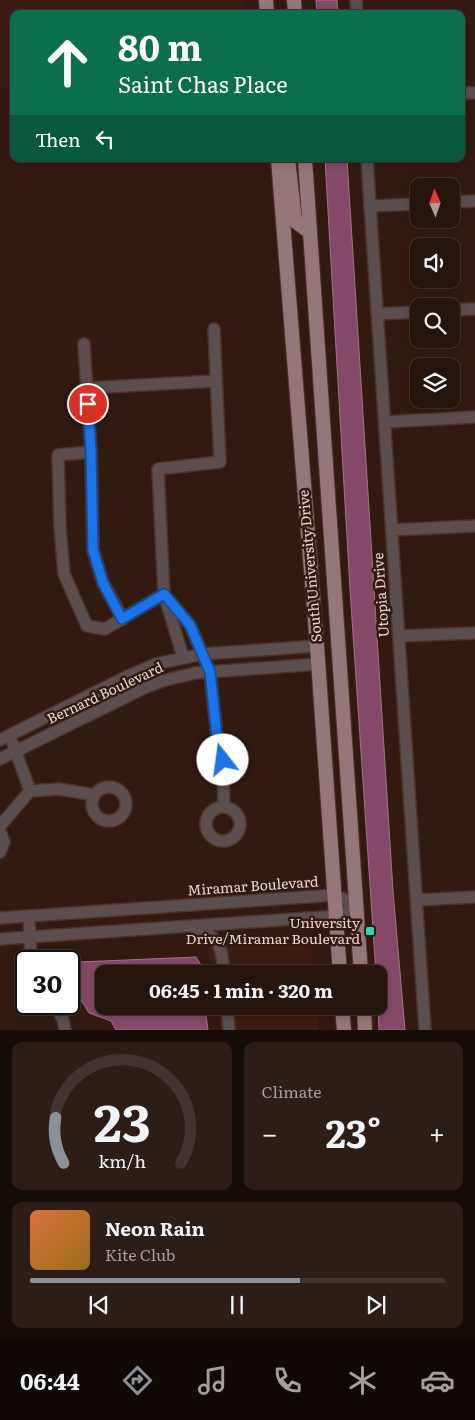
<!DOCTYPE html>
<meta charset="utf-8">
<style>
:root{--surface:#26140d;--page:#2e1d16;--text:#f1f3f6;--muted:#a49e9d;--line:#42332e;--accent:#8c9099}
body{margin:0;font-family:Literata,serif;background:var(--page);color:var(--text);height:100vh;display:flex;flex-direction:column;font-size:19px;white-space:nowrap}
*{box-sizing:border-box;margin:0}
p{font-size:16px;color:var(--muted)}
.icon{flex:none;width:28px;height:28px;fill:none;stroke:currentColor;stroke-width:2;stroke-linecap:round;stroke-linejoin:round}
.map{position:relative;height:1030px;overflow:hidden}
.details{display:flex;flex-direction:column;gap:12px;padding:12px;background:#150b07;flex:1}
.details>*{flex:none}
.top-card{position:absolute;left:10px;top:10px;width:455px;height:152px;border-radius:10px;box-shadow:0 2px 8px #0003,0 0 0 1px var(--line);background:#0b6e4f;color:#fff;overflow:hidden}
.needle{width:32px;rotate:358deg}
.tools{position:absolute;left:410px;top:178px;display:grid;gap:10px}
.tools a{display:grid;place-items:center;width:50px;height:50px;border-radius:10px;background:var(--surface);box-shadow:0 2px 8px #0003,0 0 0 1px var(--line);font-size:25px}
.speed{position:absolute;left:15px;top:950px;display:flex;gap:10px;font-size:25px;font-weight:700;text-align:center}
.speed>*{display:grid;place-content:center;width:65px;height:65px;border-radius:50%;background:var(--surface);box-shadow:0 2px 8px #0003,0 0 0 1px var(--line);line-height:1}
.speed .limit{border:2px solid #111;border-radius:8px;background:#fff;color:#111}
.pin{position:absolute;display:grid;place-items:center;width:42px;height:42px;color:#fff;margin:-21px;border:2px solid #fff;border-radius:50%;box-shadow:0 1px 5px #0007}
.me{position:absolute;width:55px;margin:-28px;rotate:345deg;stroke-linejoin:round;filter:drop-shadow(0 0 4px #0008)}
.turn{display:flex;align-items:center;gap:18px;height:105px;padding:0 25px;font-size:22px}
.turn .icon{width:65px;height:65px;stroke-width:2.5}
.turn b{display:block;font-size:35px;line-height:42px}
.then{display:flex;align-items:center;height:48px;padding:0 25px;background:#0003;gap:10px;font-size:19px}
.big{font-size:38px;font-weight:700;line-height:1.1}
.details .card{flex:1;display:flex;flex-direction:column;justify-content:center;gap:8px;min-width:0;padding:0 18px;border-radius:10px;background:var(--page)}
.details .dial{align-items:center;gap:0}
.dial svg{height:130px;overflow:visible;fill:none;stroke:var(--line);stroke-width:7;stroke-linecap:round;text-anchor:middle}
.dial text{fill:var(--text);stroke:none}
.song{display:flex;align-items:center;gap:15px}
.cover{width:60px;height:60px;border-radius:8px;background:linear-gradient(135deg,hsl(20 70% 55%),hsl(40 70% 35%))}
.played{height:5px;border-radius:2px;background:linear-gradient(90deg,var(--accent) 65%,var(--line) 65%)}
.keys{display:flex;justify-content:space-around;direction:ltr}
.heat{display:flex;justify-content:space-between;align-items:center;font-size:28px;direction:ltr}
.details .tiles{flex:1;display:grid;gap:12px;grid-template-columns:1fr 1fr}
.card:last-child{grid-column:span 2}
.trip{position:absolute;left:95px;top:965px;width:292px;height:50px;border-radius:10px;background:var(--surface);box-shadow:0 2px 8px #0003,0 0 0 1px var(--line);font-weight:700;line-height:50px;text-align:center}
.tabs{display:flex;height:80px;justify-content:space-around;align-items:center;background:#0f0805;color:var(--muted)}
.tabs .icon{width:35px;height:35px}
.tabs .on{color:var(--accent)}
.tabs b{font-size:22px;color:var(--text)}
.map>svg:first-child{display:block}
.built{fill:#3d1d12}
.water{fill:#844968;stroke:#a27387}
.lines{fill:none;stroke-linecap:round;stroke-linejoin:round}
.minor-casing{stroke:#4c342c;stroke-width:14}
.major-casing{stroke:#4c342c;stroke-width:16}
.minor{stroke:#5c4d4e;stroke-width:11}
.major{stroke:#957779;stroke-width:14}
.route-casing{stroke:#114b97;stroke-width:12}
.route{stroke:#1a73e8;stroke-width:9}
.poi-dot{fill:#2dd5ab;stroke:#331a11;stroke-width:2}
.labels{text-anchor:middle;stroke-width:5;stroke-linejoin:round;paint-order:stroke}
.street-label{font-size:14px;fill:#e8d6d0;stroke:#331a11}
.poi-label{font-size:14px;fill:#e8d6d0;stroke:#331a11;text-anchor:end}
</style>
<div class="map">
<svg width="475" height="1030" viewBox="0 0 475 1030">
<rect width="100%" height="100%" fill="#331a11"/>
<g class="built">
<path d="M0,0H243L244,14H14V87L0,88Z"/>
<path d="M311,941L314,974H212L208,947Z"/>
<path d="M216,1006H317L319,1030H220Z"/>
</g>
<g class="water">
<path d="M316,0H337L338,14H317Z"/>
<path d="M325,159H347L393,891L405,1030H379L378,1006L379,974H376L350,589Z"/>
<path d="M196,957L201,965L202,974H104V1006H205L208,1030H116L111,1021L89,1013L69,981V964L79,962Z"/>
</g>
<g class="lines">
<defs>
<g id="minor">
<path d="M356,0L357,14"/>
<path d="M461,93H475"/>
<path d="M367,159L425,1030"/>
<path d="M451,202L475,201"/>
<path d="M370,206L419,204"/>
<path d="M451,310L475,309"/>
<path d="M377,314L419,312"/>
<path d="M84,344L91,452L58,455L60,527L64,574L87,626L105,629L164,594"/>
<path d="M87,388L215,381"/>
<path d="M385,422L475,417"/>
<path d="M91,452L93,550L103,583L123,619"/>
<path d="M392,530L475,526"/>
<path d="M167,598L190,625L210,672L217,737L223,760L224,807"/>
<path d="M399,636L475,633"/>
<path d="M183,657L164,594L158,469L220,462L214,329"/>
<path d="M0,740L126,677L156,664L203,654L317,646"/>
<path d="M13,744L30,791"/>
<path d="M0,759L142,689L162,681L195,673L318,664"/>
<circle cx="109" cy="804" r="17"/>
<circle cx="223" cy="824" r="17"/>
<path d="M0,826L30,791L59,789L94,795"/>
<path d="M0,831L4,842L0,852"/>
<path d="M417,900L475,897"/>
<path d="M29,916L31,961"/>
<path d="M0,918L335,895L357,905"/>
<path d="M194,928C221,937 222,948 224,974"/>
<path d="M0,939L337,916L357,905"/>
<path d="M55,1004L63,1020L65,1030"/>
<path d="M227,1006L229,1030"/>
</g>
<g id="major">
<path d="M266,0L267,14"/>
<path d="M294,0L295,14"/>
<path d="M278,159L317,646L340,974"/>
<path d="M288,159L295,221L310,232"/>
<path d="M305,159L361,974"/>
<path d="M342,1006L344,1030"/>
<path d="M364,1006L365,1030"/>
</g>
</defs>
<use href="#minor" class="minor-casing"/>
<use href="#major" class="major-casing"/>
<use href="#minor" class="minor"/>
<use href="#major" class="major"/>
</g>
<g class="lines">
<defs>
<path id="route" d="M88,404L91,452L93,550L103,583L122,619L164,594L190,625L210,672L217,737L223,760"/>
</defs>
<use href="#route" class="route-casing"/>
<use href="#route" class="route"/>
</g>
<rect class="poi-dot" x="365" y="926" width="10" height="10" rx="2.5"/>
<g class="labels">
<g class="street-label">
<text transform="translate(310 566) rotate(-95)" y="5">South University Drive</text>
<text transform="translate(381 595) rotate(-94)" y="5">Utopia Drive</text>
<text transform="translate(105 693) rotate(-25)" y="5">Bernard Boulevard</text>
<text transform="translate(253 886) rotate(-4)" y="5">Miramar Boulevard</text>
</g>
<g class="poi-label">
<text x="360" y="928">University<tspan x="360" dy="16">Drive/Miramar Boulevard</tspan></text>
</g>
</g>
</svg>
<div class="tools">
<a><svg class="needle" viewBox="-14 -14 28 28"><path d="M0-13l5 13h-10z" fill="#e53935"/><path d="M0 13l5-13h-10z" fill="#a49e9d"/></svg></a>
<a><svg class="icon" aria-label="sound" viewBox="0 0 24 24"><path d="M4 9h4l5-4v14l-5-4H4zM17 9q2 3 0 6"/></svg></a>
<a><svg class="icon" aria-label="search" viewBox="0 0 24 24"><circle cx="10" cy="10" r="6"/><path d="M15 15l6 6"/></svg></a>
<a><svg class="icon" aria-label="layers" viewBox="0 0 24 24"><path d="M12 4l9 5-9 5-9-5zM3 14l9 5 9-5"/></svg></a>
</div>
<div class="speed"><div class="limit">30</div></div>
<div class="pin" style="left:88px;top:404px;background:#d93025"><svg class="icon" aria-label="arrive" viewBox="0 0 24 24"><path d="M6 21V4h12l-3 4 3 4H6"/></svg></div>
<svg class="me" style="left:223px;top:760px" viewBox="-20 -20 40 40"><circle r="19" fill="#fff"/><path d="M0-13L10 11 0 6-10 11z" fill="#1a73e8"/></svg>
<div class="trip">06:45 · 1 min · 320 m</div>
<div class="top-card">
<div class="turn"><svg class="icon" aria-label="ahead" viewBox="0 0 24 24"><path d="M12 20V5M6 11l6-6 6 6"/></svg><div><b>80 m</b>Saint Chas Place</div></div>
<div class="then">Then<svg class="icon" aria-label="left" viewBox="0 0 24 24"><path d="M17 20v-9H6M10 6l-5 5 5 5"/></svg></div>
</div>
</div>
<section class="details">
<div class="tiles">
<div class="card dial"><svg viewBox="0 0 100 80">
<path d="M14 69A42 42 0 1 1 86 69"/>
<path d="M14 69A42 42 0 0 1 9 41" stroke="#8c9099"/>
<text x="50" y="56" font-size="32" font-weight="700">23</text>
<text x="50" y="72" font-size="11">km/h</text>
</svg></div>
<div class="card"><p>Climate</p>
<div class="heat"><a>−</a><b class="big">23°</b><a>+</a></div>
</div>
<div class="card">
<div class="song"><i class="cover"></i><div><b>Neon Rain</b><p>Kite Club</p></div></div>
<div class="played"></div>
<div class="keys"><svg class="icon" aria-label="previous" viewBox="0 0 24 24"><path d="M18 5L8 12l10 7zM5 5v14"/></svg><svg class="icon" aria-label="pause" viewBox="0 0 24 24"><path d="M8 5v14M16 5v14"/></svg><svg class="icon" aria-label="next" viewBox="0 0 24 24"><path d="M6 5l10 7-10 7zM19 5v14"/></svg></div>
</div>
</div>
</section>
<nav class="tabs">
<b>06:44</b>
<svg class="icon on" aria-label="directions" viewBox="0 0 24 24"><path d="M12 3l9 9-9 9-9-9zM9 14v-3h6M13 9l2 2-2 2"/></svg>
<svg class="icon" aria-label="music" viewBox="0 0 24 24"><path d="M9 18V5l10-2v13"/><circle cx="6" cy="18" r="3"/><circle cx="16" cy="16" r="3"/></svg>
<svg class="icon" aria-label="phone" viewBox="0 0 24 24"><path d="M5 4h4l2 5-3 2q2 4 5 5l2-3 5 2v4C11 20 4 13 5 4z"/></svg>
<svg class="icon" aria-label="climate" viewBox="0 0 24 24"><path d="M12 3v18M4 7l16 10M4 17L20 7"/></svg>
<svg class="icon" aria-label="car" viewBox="0 0 24 24"><path d="M5 17H2v-5l4-1 3-4h7l3 4 3 1v5h-3M9 17h6M6 11h13"/><circle cx="7" cy="17" r="2"/><circle cx="17" cy="17" r="2"/></svg>
</nav>
